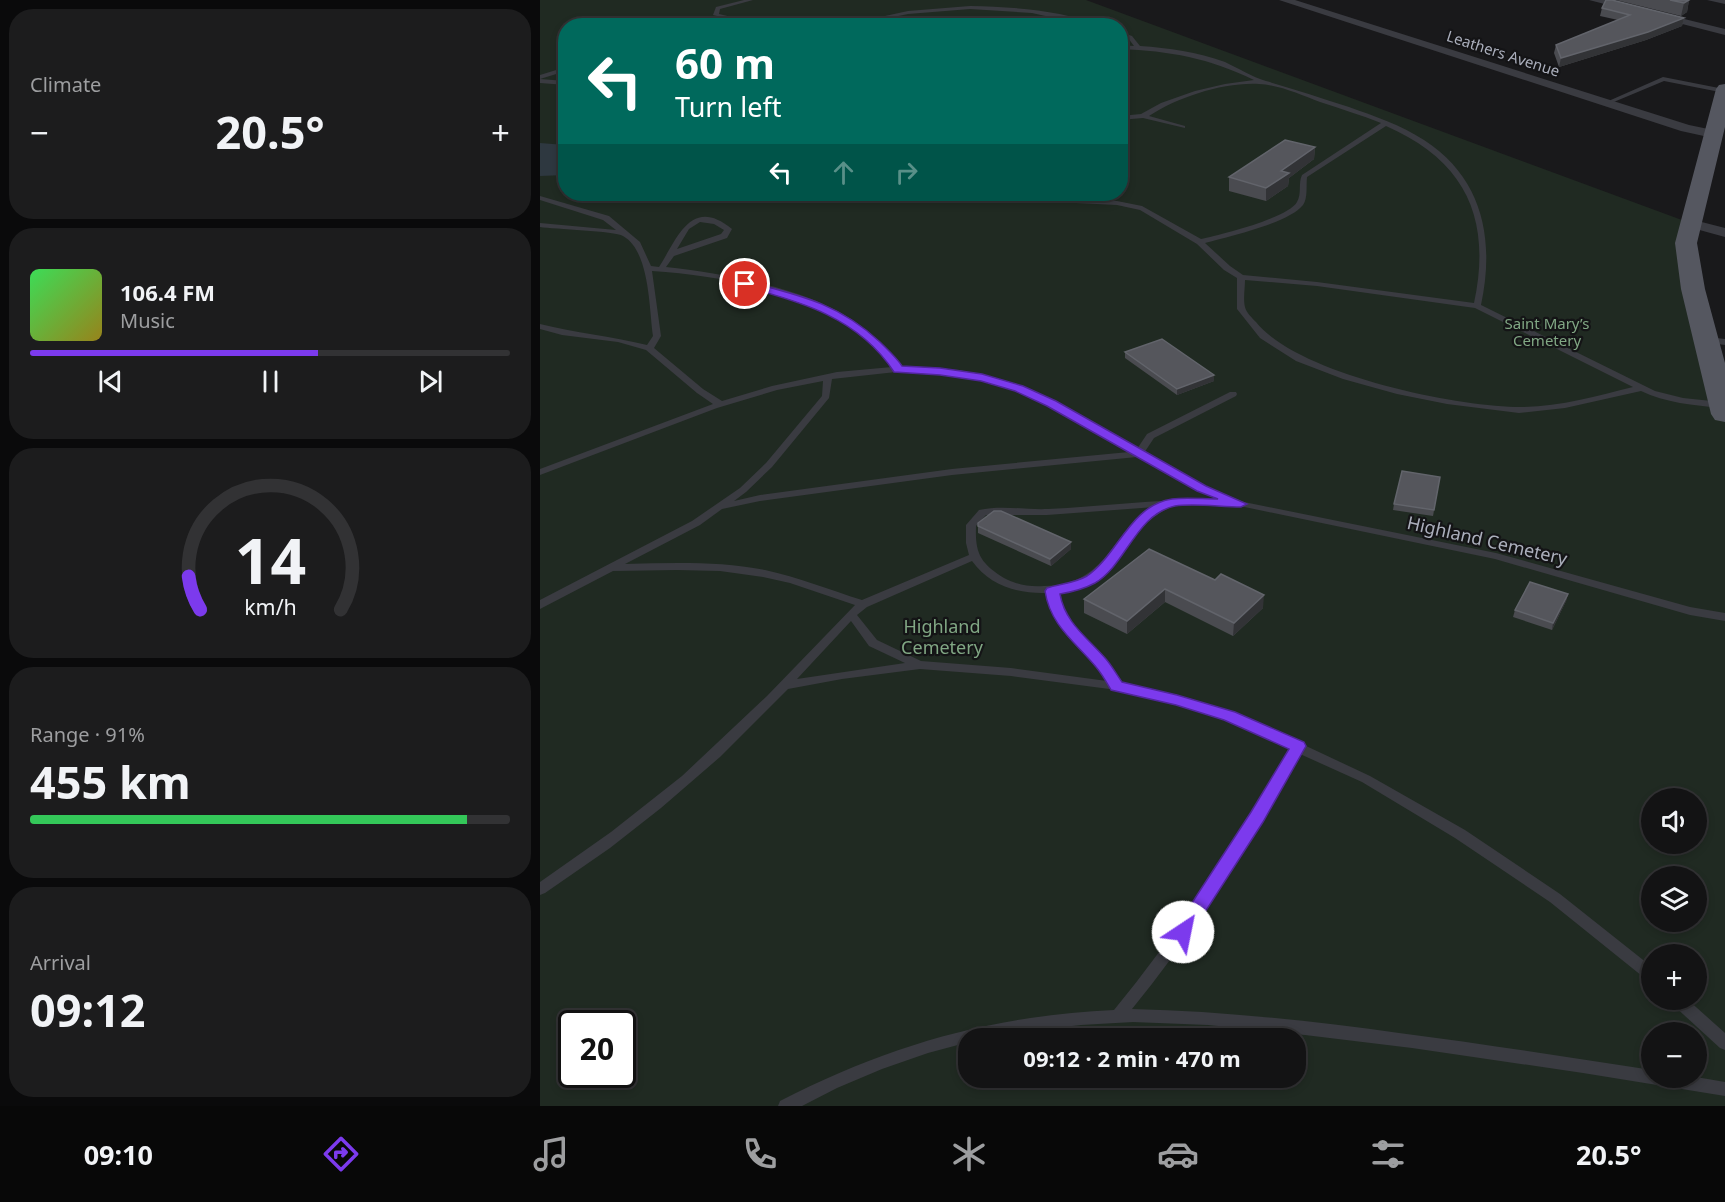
<!DOCTYPE html>
<meta charset="utf-8">
<style>
:root{--surface:#131314;--page:#1c1c1d;--text:#f1f3f6;--muted:#9d9ea0;--line:#323234;--accent:#7c3aed}
body{margin:0;font-family:"Noto Sans",sans-serif;background:var(--page);color:var(--text);height:100vh;display:flex;flex-direction:column;font-size:22px;white-space:nowrap}
*{box-sizing:border-box;margin:0}
p{font-size:20px;color:var(--muted)}
.icon{flex:none;width:33px;height:33px;fill:none;stroke:currentColor;stroke-width:2;stroke-linecap:round;stroke-linejoin:round}
.map{position:relative;flex:1;overflow:hidden}
.panel{display:flex;flex-direction:column;gap:9px;padding:9px;background:#0a0a0b;width:540px}
.panel>*{flex:none}
.guide{position:absolute;left:18px;top:18px;width:570px;height:183px;border-radius:24px;box-shadow:0 3px 9px #0003,0 0 0 2px var(--line);background:#00695c;color:#fff;overflow:hidden}
.controls{position:absolute;left:1101px;top:788px;display:grid;gap:12px}
.controls a{display:grid;place-items:center;width:66px;height:66px;border-radius:50%;background:var(--surface);box-shadow:0 3px 9px #0003,0 0 0 2px var(--line);font-size:30px}
.speed{position:absolute;left:18px;top:1010px;display:flex;gap:12px;font-size:30px;font-weight:700;text-align:center}
.speed>*{display:grid;place-content:center;width:78px;height:78px;border-radius:50%;background:var(--surface);box-shadow:0 3px 9px #0003,0 0 0 2px var(--line);line-height:1}
.speed .limit{border:3px solid #111;border-radius:9px;background:#fff;color:#111}
.pin{position:absolute;display:grid;place-items:center;width:51px;height:51px;color:#fff;margin:-26px;border:3px solid #fff;border-radius:50%;box-shadow:0 2px 6px #0007}
.me{position:absolute;width:66px;margin:-33px;rotate:34deg;stroke-linejoin:round;filter:drop-shadow(0 0 4px #0008)}
.turn{display:flex;align-items:center;gap:21px;height:126px;padding:0 18px;font-size:27px}
.turn .icon{width:78px;height:78px;stroke-width:2.5}
.turn b{display:block;font-size:42px;line-height:51px}
.lanes{display:flex;align-items:center;height:57px;padding:0 18px;background:#0003;justify-content:center;gap:30px;direction:ltr}
.lanes .off{opacity:.35}
.big{font-size:45px;font-weight:700;line-height:1.1}
.panel .tile{flex:1;display:flex;flex-direction:column;justify-content:center;gap:9px;min-width:0;padding:0 21px;border-radius:24px;background:var(--page)}
.panel .dial{align-items:center;gap:0}
.dial svg{height:156px;overflow:visible;fill:none;stroke:var(--line);stroke-width:7;stroke-linecap:round;text-anchor:middle}
.dial text{fill:var(--text);stroke:none}
.song{display:flex;align-items:center;gap:18px}
.cover{width:72px;height:72px;border-radius:9px;background:linear-gradient(135deg,hsl(130 70% 55%),hsl(50 70% 35%))}
.played{height:6px;border-radius:3px;background:linear-gradient(90deg,var(--accent) 60%,var(--line) 60%)}
.keys{display:flex;justify-content:space-around;direction:ltr}
.heat{display:flex;justify-content:space-between;align-items:center;font-size:33px;direction:ltr}
.charge{height:9px;border-radius:4px;background:linear-gradient(90deg,#34c759 91%,var(--line) 0)}
.trip{position:absolute;left:418px;top:1028px;width:348px;height:60px;border-radius:24px;background:var(--surface);box-shadow:0 3px 9px #0003,0 0 0 2px var(--line);font-weight:700;line-height:60px;text-align:center}
.tab-bar{display:flex;height:96px;justify-content:space-around;align-items:center;background:#080808;color:var(--muted)}
.tab-bar .icon{width:42px;height:42px}
.tab-bar .current{color:var(--accent)}
.tab-bar b{font-size:27px;color:var(--text)}
main{display:flex;flex:1;min-height:0}
.map>svg:first-child{display:block}
.green{fill:#202a22;fill-rule:evenodd}
.water{fill:#2e3840}
.lines{fill:none;stroke-linecap:round;stroke-linejoin:round}
.lane{fill:#3a3b41;fill-rule:evenodd}
.street{fill:#3a3b41;fill-rule:evenodd}
.primary{fill:#555760;fill-rule:evenodd}
.wall{fill:#4a4b50}
.shaded-wall{fill:#323336}
.building{fill:#55565c;stroke:#62646b;stroke-width:1.5}
.route{fill:#7c3aed;stroke:#51269a;stroke-width:1.5}
.labels{text-anchor:middle;stroke-width:4.5;stroke-linejoin:round;paint-order:stroke}
.far-street-label{font-size:15px;fill:#abafbc;stroke:#141416}
.far-park-label{font-size:15px;fill:#81a784;stroke:#141416}
.street-label{font-size:18px;fill:#abafbc;stroke:#141416}
.park-label{font-size:18px;fill:#81a784;stroke:#141416}
</style>
<main>
<section class="panel">
<div class="tile"><p>Climate</p>
<div class="heat"><a>−</a><b class="big">20.5°</b><a>+</a></div>
</div>
<div class="tile">
<div class="song"><i class="cover"></i><div><b>106.4 FM</b><p>Music</p></div></div>
<div class="played"></div>
<div class="keys"><svg class="icon" aria-label="previous" viewBox="0 0 24 24"><path d="M18 5L8 12l10 7zM5 5v14"/></svg><svg class="icon" aria-label="pause" viewBox="0 0 24 24"><path d="M8 5v14M16 5v14"/></svg><svg class="icon" aria-label="next" viewBox="0 0 24 24"><path d="M6 5l10 7-10 7zM19 5v14"/></svg></div>
</div>
<div class="tile dial"><svg viewBox="0 0 100 80">
<path d="M14 69A42 42 0 1 1 86 69"/>
<path d="M14 69A42 42 0 0 1 8 52" stroke="#7c3aed"/>
<text x="50" y="56" font-size="32" font-weight="700">14</text>
<text x="50" y="72" font-size="11">km/h</text>
</svg></div>
<div class="tile"><p>Range · 91%</p><b class="big">455 km</b><div class="charge"></div></div>
<div class="tile"><p>Arrival</p><b class="big">09:12</b></div>
</section>
<div class="map">
<svg width="1185" height="1106" viewBox="0 0 1185 1106">
<rect width="100%" height="100%" fill="#19191b"/>
<path class="green" d="M0,0H546L1150,223L1185,414V1106H0ZM26,26H580V194H26ZM1112,798H1156V843H1112ZM1112,876H1156V921H1112ZM1112,954H1156V999H1112ZM32,1023H82V1074H32ZM1112,1032H1156V1077H1112ZM429,1038H756V1077H429Z"/>
<path class="water" d="M0,143L25,145V175L0,176Z"/>
<g class="lines">
<g class="lane">
<path d="M204,0H213L180,9L179,14L229,26H217L173,15L176,7Z"/>
<path d="M1167,0H1185V4Z"/>
<path d="M430,6C474,7 521,10 561,26H550L492,13L430,9L368,14L310,26H299L368,11Z"/>
<path d="M580,32L592,36L600,46C629,48 657,52 685,62C698,68 712,77 726,81C754,89 781,98 809,107C834,116 861,125 884,140C943,178 955,240 941,305L1115,391L1143,398L1181,402L1184,403L1185,406L1181,408C1154,405 1125,403 1101,391L1025,408L979,413L907,404L857,394L803,379L756,361L720,338L697,309V278L684,270L657,244L600,210L577,205L515,202L462,195L461,194L577,201L602,206L661,239C680,235 748,218 757,202C762,194 758,183 762,175L841,123C821,115 801,109 780,102C761,95 740,85 719,84C684,82 638,97 609,116L645,126V128L603,118L580,120V116L601,114L621,103L655,91L685,84L714,80C669,58 630,51 580,49V45L594,46L588,38L580,36ZM846,126C926,161 952,219 934,303L777,282L703,275L690,266L665,243C688,237 749,223 763,205C768,198 766,186 767,177ZM705,280L777,286L935,308L1093,387C1057,396 1019,407 981,407C915,407 757,374 716,322C712,318 706,312 705,307C703,299 705,288 705,280Z"/>
<path d="M26,67V71L0,79V75Z"/>
<path d="M1123,77L1184,89L1185,93L1124,81L1069,104L1064,103Z"/>
<path d="M0,79L26,81V85L0,83Z"/>
<path d="M0,196L69,216L100,242L111,266L119,267C137,239 151,195 192,229L187,238L134,256L126,267C183,273 264,288 311,319C321,326 330,335 339,343C347,351 355,357 361,367L420,370L482,386L528,408L597,449L607,434L690,392H696L697,394L696,396L614,438L604,453L665,486L704,502L956,553L1150,607L1185,613V621L1150,615L955,559L695,505L634,506L623,511L608,521L573,562L552,582L539,588L518,593C525,621 546,638 564,659C571,667 576,675 581,683L637,696L693,713L757,742L762,743L764,745L830,776L925,830L1020,894L1112,967V982L1107,980L1010,902L915,838L822,782L760,754C709,842 657,930 592,1009C682,1011 771,1021 859,1033C944,1044 1028,1057 1112,1070V1077H1156L1185,1082V1096L1043,1073L872,1048L765,1035L668,1025L593,1022L541,1025L489,1031L449,1038H429V1042L388,1053L342,1069L297,1088L262,1106H238L240,1101C350,1045 450,1016 574,1010C641,929 697,840 750,749L685,719L636,704L577,690L471,676L380,669L302,679L248,689L180,757L121,808L70,848L5,893L0,895V882L71,832L142,776L227,696L315,605L250,583L223,577L180,571L137,570L73,571L0,609V600L152,521L200,488L226,463L282,396L283,381L237,390L177,408L0,475V469L173,404L157,393L106,350L78,342L22,335L0,329V324C35,333 71,336 107,345L113,336C109,309 110,251 83,236C75,231 14,229 0,227V223L76,230L63,220L0,200ZM160,222L174,224L184,230L181,234L137,249L149,229ZM112,271C185,276 275,292 330,344C338,351 347,358 352,367L297,372L232,386L182,401L163,389L114,348L121,336ZM356,372C401,371 451,378 492,397C526,412 557,433 589,452L412,469L220,495L194,501L206,492L232,467L289,398L292,379ZM597,457L659,490L682,500C624,498 566,506 508,509C485,510 462,505 439,510L426,525V543L429,555L322,600C290,590 258,577 225,570C179,561 132,563 85,564L160,525L182,509L220,501L412,475ZM615,507C568,532 570,585 504,586C490,587 477,585 464,578C440,563 435,553 436,526L446,515H507ZM432,561C450,586 478,594 507,593C516,630 548,650 567,681L471,668L381,661L337,640L317,615L327,607ZM311,621L329,646L365,663L257,679Z"/>
<path d="M1167,337L1185,339V345L1164,342L1163,340Z"/>
<path d="M1130,999H1147L1185,1033V1050L1180,1048L1132,1004Z"/>
</g>
<g class="street">
<path d="M739,0H755L1149,125L1178,131L1179,134L1173,138L1141,131Z"/>
<path d="M1049,0H1067L1185,29V35Z"/>
<path d="M1150,219L1185,228V237L1145,226L1143,223Z"/>
</g>
<path class="primary" d="M1185,84V127L1157,243L1165,289L1185,363V422L1175,420L1171,414L1141,289L1135,243L1176,89L1179,85Z"/>
</g>
<g class="wall">
<path d="M1076,0H1149L1147,12L1141,16Z"/>
<path d="M1062,8L1144,18L1142,26L1106,40L1019,67L1014,53L1016,45L1078,20L1060,16Z"/>
<path d="M775,147L774,159L749,178L748,186L726,201L689,191V177Z"/>
<path d="M585,352L674,375V381L637,395L585,358Z"/>
<path d="M900,477L893,516L853,510L854,504Z"/>
<path d="M438,523L531,549L511,566L438,533Z"/>
<path d="M609,549L723,608L693,636L625,602L587,634L544,613V599Z"/>
<path d="M1028,594L1026,601L1012,630L973,617L975,610Z"/>
</g>
<g class="shaded-wall">
<path d="M1149,0L1147,12L1141,16L1144,3Z"/>
<path d="M1144,18L1142,26L1106,40L1019,67L1021,58Z"/>
<path d="M775,147L774,159L749,178L748,186L726,201V188L741,171Z"/>
<path d="M674,375V381L637,395V389Z"/>
<path d="M531,542V549L511,566L510,559Z"/>
<path d="M625,589V602L587,634V621Z"/>
<path d="M1028,594L1026,601L1012,630L1013,623Z"/>
<path d="M724,595L723,608L693,636L694,623Z"/>
</g>
<g class="building">
<path d="M1066,0H1072L1144,18L1108,32L1021,58L1016,45L1090,15L1062,8Z"/>
<path d="M1130,0H1149L1144,3Z"/>
<path d="M745,140L775,147L741,171L749,173L726,188L689,177Z"/>
<path d="M622,339L674,375L637,389L585,352Z"/>
<path d="M862,471L900,477L894,510L854,504Z"/>
<path d="M454,511H461L531,542L510,559L438,526V523Z"/>
<path d="M609,549L675,580L681,574L724,595L694,623L625,589L587,621L544,599Z"/>
<path d="M990,582L1028,594L1013,623L975,610Z"/>
</g>
<path class="route" d="M205,281C259,295 298,303 340,342C348,350 356,357 362,366L400,368L442,374L483,386L516,401L666,486L707,504L701,507C681,507 654,503 635,506C596,514 586,565 555,583C544,589 532,592 520,594C525,623 548,638 566,659C572,666 577,675 582,682L637,695L695,712L764,742L766,746L723,822L649,937L643,940L636,937L633,932L711,812L749,749L684,720L636,705L571,690C567,683 562,674 556,667C535,642 510,625 505,591L507,588C520,584 535,583 547,576C578,555 590,505 632,499C646,497 663,499 678,499L657,491L507,406L475,391L441,381L400,375L354,372C319,318 260,301 201,286L200,284Z"/>
<g class="labels">
<g class="far-street-label">
<text transform="translate(963 54) rotate(18)" y="5">Leathers Avenue</text>
</g>
<g class="far-park-label">
<text x="1007" y="329">Saint Mary’s<tspan x="1007" dy="17">Cemetery</tspan></text>
</g>
<g class="street-label">
<text transform="translate(947 541) rotate(13)" y="6">Highland Cemetery</text>
</g>
<g class="park-label">
<text x="402" y="633">Highland<tspan x="402" dy="21">Cemetery</tspan></text>
</g>
</g>
</svg>
<div class="controls">
<a><svg class="icon" aria-label="sound" viewBox="0 0 24 24"><path d="M4 9h4l5-4v14l-5-4H4zM17 9q2 3 0 6"/></svg></a>
<a><svg class="icon" aria-label="layers" viewBox="0 0 24 24"><path d="M12 4l9 5-9 5-9-5zM3 14l9 5 9-5"/></svg></a>
<a>+</a>
<a>−</a>
</div>
<div class="speed"><div class="limit">20</div></div>
<div class="pin" style="left:205px;top:284px;background:#d93025"><svg class="icon" aria-label="arrive" viewBox="0 0 24 24"><path d="M6 21V4h12l-3 4 3 4H6"/></svg></div>
<svg class="me" style="left:643px;top:932px" viewBox="-20 -20 40 40"><circle r="19" fill="#fff"/><path d="M0-13L10 11 0 6-10 11z" fill="#7c3aed"/></svg>
<div class="trip">09:12 · 2 min · 470 m</div>
<div class="guide">
<div class="turn"><svg class="icon" aria-label="left" viewBox="0 0 24 24"><path d="M17 20v-9H6M10 6l-5 5 5 5"/></svg><div><b>60 m</b>Turn left</div></div>
<div class="lanes"><svg class="icon" aria-label="left" viewBox="0 0 24 24"><path d="M17 20v-9H6M10 6l-5 5 5 5"/></svg><svg class="icon off" aria-label="ahead" viewBox="0 0 24 24"><path d="M12 20V5M6 11l6-6 6 6"/></svg><svg class="icon off" aria-label="right" viewBox="0 0 24 24"><path d="M7 20v-9h11M14 6l5 5-5 5"/></svg></div>
</div>
</div>
</main>
<nav class="tab-bar">
<b>09:10</b>
<svg class="icon current" aria-label="directions" viewBox="0 0 24 24"><path d="M12 3l9 9-9 9-9-9zM9 14v-3h6M13 9l2 2-2 2"/></svg>
<svg class="icon" aria-label="music" viewBox="0 0 24 24"><path d="M9 18V5l10-2v13"/><circle cx="6" cy="18" r="3"/><circle cx="16" cy="16" r="3"/></svg>
<svg class="icon" aria-label="phone" viewBox="0 0 24 24"><path d="M5 4h4l2 5-3 2q2 4 5 5l2-3 5 2v4C11 20 4 13 5 4z"/></svg>
<svg class="icon" aria-label="climate" viewBox="0 0 24 24"><path d="M12 3v18M4 7l16 10M4 17L20 7"/></svg>
<svg class="icon" aria-label="car" viewBox="0 0 24 24"><path d="M5 17H2v-5l4-1 3-4h7l3 4 3 1v5h-3M9 17h6M6 11h13"/><circle cx="7" cy="17" r="2"/><circle cx="17" cy="17" r="2"/></svg>
<svg class="icon" aria-label="filters" viewBox="0 0 24 24"><path d="M4 7h16M4 17h16"/><circle cx="9" cy="7" r="2"/><circle cx="15" cy="17" r="2"/></svg>
<b>20.5°</b>
</nav>
